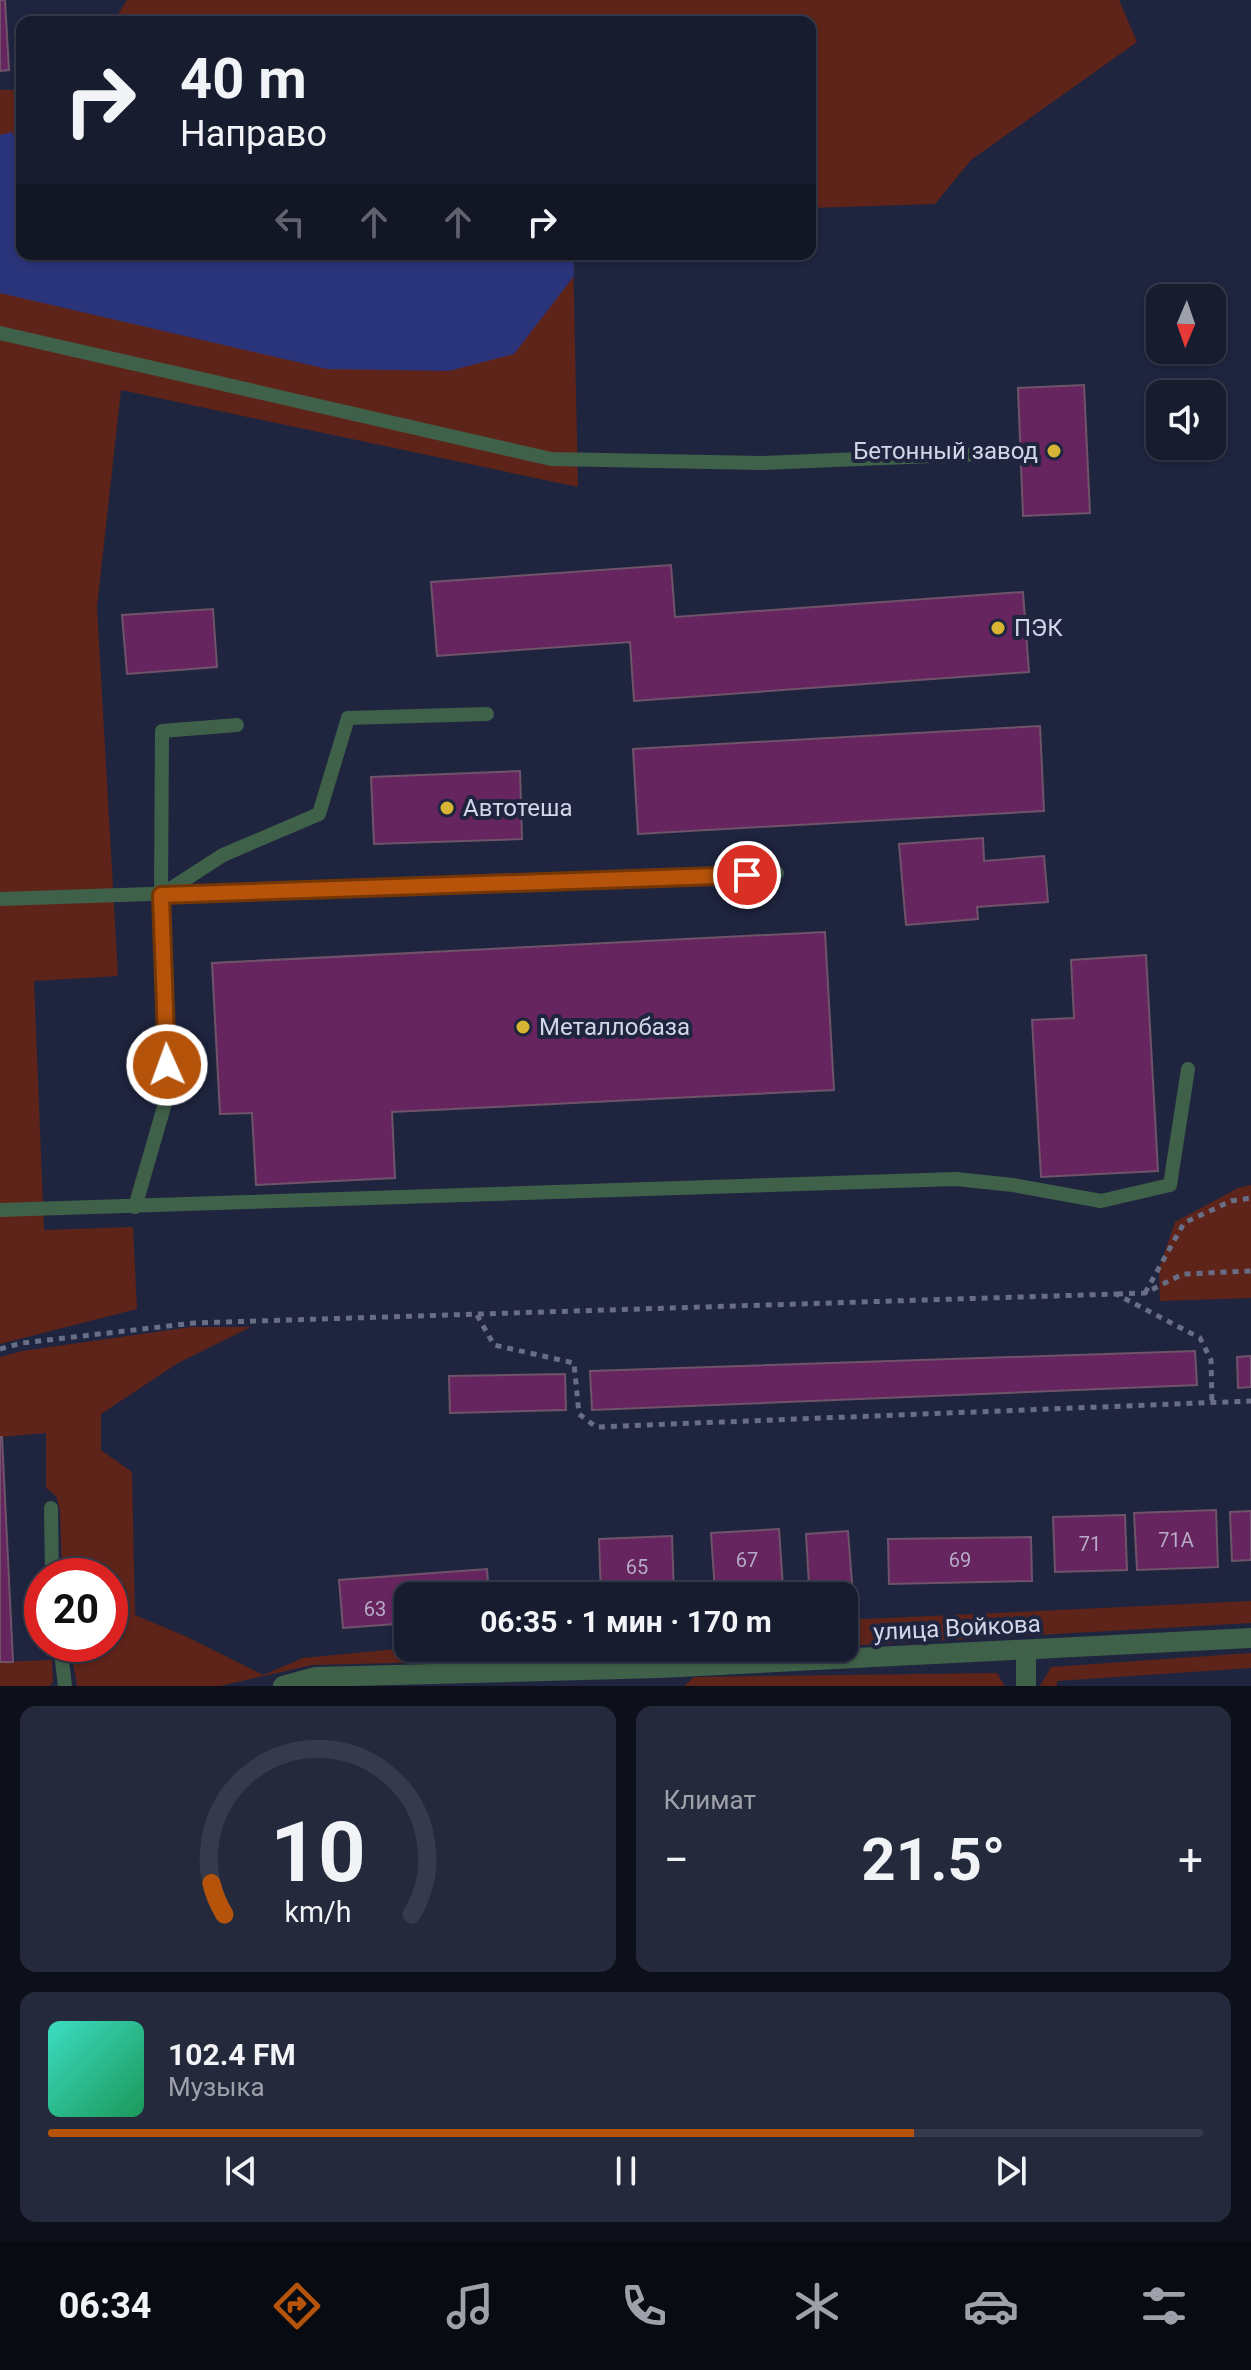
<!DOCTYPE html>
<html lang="ru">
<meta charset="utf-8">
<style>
:root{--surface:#171c2f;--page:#24293b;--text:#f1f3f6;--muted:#9ea1aa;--line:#363a4b;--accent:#b45309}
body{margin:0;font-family:Roboto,sans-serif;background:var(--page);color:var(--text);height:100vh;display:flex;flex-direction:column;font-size:30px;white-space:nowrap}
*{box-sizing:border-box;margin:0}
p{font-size:26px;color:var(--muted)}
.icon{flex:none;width:44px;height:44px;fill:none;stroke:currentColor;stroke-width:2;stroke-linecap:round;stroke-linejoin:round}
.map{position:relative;height:1686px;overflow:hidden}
.details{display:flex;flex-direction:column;gap:20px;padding:20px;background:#0d0f1a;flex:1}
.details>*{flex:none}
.top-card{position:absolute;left:16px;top:16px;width:800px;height:244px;border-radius:16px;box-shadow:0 2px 6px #0004,0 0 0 2px var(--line);background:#171c2f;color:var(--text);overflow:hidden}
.needle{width:52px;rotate:182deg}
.controls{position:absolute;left:1146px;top:284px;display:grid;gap:16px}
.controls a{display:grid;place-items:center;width:80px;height:80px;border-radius:16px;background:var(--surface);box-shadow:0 2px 6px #0004,0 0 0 2px var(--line);font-size:40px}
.speed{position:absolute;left:24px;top:1558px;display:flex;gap:16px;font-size:40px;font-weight:700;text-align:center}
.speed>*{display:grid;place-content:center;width:104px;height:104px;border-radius:50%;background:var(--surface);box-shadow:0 2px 6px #0004,0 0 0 2px var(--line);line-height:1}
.speed .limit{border:12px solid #d22;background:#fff;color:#111}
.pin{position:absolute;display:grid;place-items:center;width:68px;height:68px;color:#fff;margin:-34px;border:4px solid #fff;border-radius:50%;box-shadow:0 2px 8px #0007}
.me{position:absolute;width:88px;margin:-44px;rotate:358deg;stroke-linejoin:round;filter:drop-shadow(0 0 6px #0008)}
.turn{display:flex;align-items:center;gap:28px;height:168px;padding:0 32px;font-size:36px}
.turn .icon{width:104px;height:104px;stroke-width:2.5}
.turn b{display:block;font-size:56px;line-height:68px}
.lanes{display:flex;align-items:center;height:76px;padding:0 32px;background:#0003;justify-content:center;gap:40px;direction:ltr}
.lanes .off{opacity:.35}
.big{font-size:60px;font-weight:700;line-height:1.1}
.details .widget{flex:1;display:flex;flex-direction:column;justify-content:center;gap:12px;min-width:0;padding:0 28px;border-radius:16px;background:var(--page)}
.details .dial{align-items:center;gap:0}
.dial svg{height:208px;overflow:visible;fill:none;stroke:var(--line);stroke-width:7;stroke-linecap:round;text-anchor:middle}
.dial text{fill:var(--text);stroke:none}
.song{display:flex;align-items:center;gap:24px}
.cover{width:96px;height:96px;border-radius:12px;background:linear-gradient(135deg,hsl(170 70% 55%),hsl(150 70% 35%))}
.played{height:8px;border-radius:4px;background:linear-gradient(90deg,var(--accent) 75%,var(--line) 75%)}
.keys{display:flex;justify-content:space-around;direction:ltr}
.heat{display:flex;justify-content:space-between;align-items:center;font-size:44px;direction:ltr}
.details .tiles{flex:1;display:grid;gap:20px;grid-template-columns:1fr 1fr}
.widget:last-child{grid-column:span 2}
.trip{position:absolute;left:394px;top:1582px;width:464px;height:80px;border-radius:16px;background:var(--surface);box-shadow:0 2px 6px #0004,0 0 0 2px var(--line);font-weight:700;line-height:80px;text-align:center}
.tab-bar{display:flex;height:128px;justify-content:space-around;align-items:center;background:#090b13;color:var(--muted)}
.tab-bar .icon{width:56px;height:56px}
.tab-bar .on{color:var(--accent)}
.tab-bar b{font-size:36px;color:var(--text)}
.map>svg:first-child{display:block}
.green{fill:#5e2419}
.water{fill:#2a347a}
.building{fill:#66255e;stroke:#6f536a;stroke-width:2}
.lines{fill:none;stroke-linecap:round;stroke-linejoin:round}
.path{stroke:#686e85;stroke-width:5;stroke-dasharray:6 6;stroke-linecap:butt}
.lane{stroke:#406149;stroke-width:14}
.street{stroke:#406149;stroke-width:20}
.route-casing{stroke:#753606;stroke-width:20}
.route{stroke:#b45309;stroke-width:14}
.poi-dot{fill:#d7b434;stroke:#1f253f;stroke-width:3}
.labels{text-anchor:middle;stroke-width:8;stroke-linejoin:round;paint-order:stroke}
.number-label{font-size:20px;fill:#b6aac6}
.poi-label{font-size:24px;fill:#d1d6e8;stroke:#1f253f;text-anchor:start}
.street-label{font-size:24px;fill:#d1d6e8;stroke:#1f253f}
</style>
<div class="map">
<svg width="1251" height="1686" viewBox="0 0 1251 1686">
<rect width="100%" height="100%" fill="#1f253f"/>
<g class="green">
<path d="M127,0H1119L1137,42L971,160L935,204L810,208V22H113Z"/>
<path d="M0,90H22V254H573L578,487L121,390L97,607L118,976L34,981L44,1230L133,1227L137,1309L0,1344Z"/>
<path d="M1251,1185V1298L1160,1301L1159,1269L1175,1222L1238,1188Z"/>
<path d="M191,1327H251L178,1363L101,1414V1450L132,1472L135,1615L185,1636L263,1675L303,1658L408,1648H793L518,1660L312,1665L220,1686H77L70,1644H110V1576H62L60,1510L56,1496L46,1488V1433L0,1437V1357L22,1351Z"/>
<path d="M1251,1601V1623L844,1646V1620Z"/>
<path d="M1251,1653V1668L1057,1681V1686H1040L1051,1667Z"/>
<path d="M52,1660L53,1681L50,1686H0V1662Z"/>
<path d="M997,1673L1005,1686H684L694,1677Z"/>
</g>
<path class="water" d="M12,132L22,153V254H573L574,276L514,354L449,371L327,369L0,293V135Z"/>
<g class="building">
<path d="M0,0H5L9,70L0,71Z"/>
<path d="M1084,385L1090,513L1023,516L1018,388Z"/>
<path d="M671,565L675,617L1023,592L1029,672L634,701L630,642L437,656L431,582Z"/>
<path d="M213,609L217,667L127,674L122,615Z"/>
<path d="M1040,726L1044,811L638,834L633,749Z"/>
<path d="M520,771L522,839L374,844L371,777Z"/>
<path d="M983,838L984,861L1044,856L1048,902L977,907L978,919L906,925L899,844Z"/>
<path d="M825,932L834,1090L392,1112L395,1178L256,1185L252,1113L220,1114L212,963Z"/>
<path d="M1146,955L1158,1171L1041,1177L1032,1020L1074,1018L1071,960Z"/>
<path d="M1195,1351L1197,1385L592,1410L590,1371Z"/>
<path d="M1251,1356V1387L1238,1388L1237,1357Z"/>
<path d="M565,1374L566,1410L450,1413L449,1376Z"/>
<path d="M0,1437H2L13,1662H0Z"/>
<path d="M1216,1510L1218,1567L1137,1570L1134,1513Z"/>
<path d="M1251,1511V1560L1232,1561L1230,1512Z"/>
<path d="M1125,1515L1127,1570L1055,1572L1053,1517Z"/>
<path d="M779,1529L783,1588L715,1592L711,1533Z"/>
<path d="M848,1531L852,1583L809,1585L806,1534Z"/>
<path d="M672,1536L674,1595L601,1596L599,1539Z"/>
<path d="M1031,1537L1032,1581L889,1584L888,1539Z"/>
<path d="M487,1569L489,1596H408V1623L343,1628L339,1580Z"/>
</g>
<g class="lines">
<g class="path">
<path d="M1145,1293L1184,1223L1231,1201L1251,1198"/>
<path d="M1117,1294L1145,1293L1183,1274L1251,1271"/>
<path d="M477,1315L494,1345L574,1363L579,1414L596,1427L1251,1401"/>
<path d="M0,1349L22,1343L194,1323L1116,1294L1200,1338L1211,1360L1212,1403"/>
</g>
<g class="lane">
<path d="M0,333L551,459L762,463L981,454"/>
<path d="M161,895L223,855L319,814L348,718L487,714"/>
<path d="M0,899L777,873"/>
<path d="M135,1207L168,1093L161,895L162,731L237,725"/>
<path d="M0,1210L956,1179L1013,1185L1101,1201L1170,1185L1188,1069"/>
<path d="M51,1508L52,1576"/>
<path d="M60,1644L65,1686"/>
</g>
<g class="street">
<path d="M283,1686L316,1677L659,1668L1251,1638"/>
<path d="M1026,1686V1651"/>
</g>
</g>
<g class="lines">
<defs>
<path id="route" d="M167,1065L161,895L747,875"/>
</defs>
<use href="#route" class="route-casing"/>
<use href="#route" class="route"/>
</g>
<g class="poi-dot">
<circle cx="1054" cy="451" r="8"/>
<circle cx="998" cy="628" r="8"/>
<circle cx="447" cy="808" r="8"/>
<circle cx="523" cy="1027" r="8"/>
</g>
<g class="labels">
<g class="number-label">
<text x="1176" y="1547">71А</text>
<text x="1090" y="1551">71</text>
<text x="747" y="1567">67</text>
<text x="960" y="1567">69</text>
<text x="637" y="1574">65</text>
<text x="375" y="1616">63</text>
</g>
<g class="poi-label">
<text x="1038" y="459" text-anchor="end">Бетонный завод</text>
<text x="1014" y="636">ПЭК</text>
<text x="463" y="816">Автотеша</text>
<text x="539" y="1035">Металлобаза</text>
</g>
<g class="street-label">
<text transform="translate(957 1628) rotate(-3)" y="8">улица Войкова</text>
</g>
</g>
</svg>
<div class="controls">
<a><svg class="needle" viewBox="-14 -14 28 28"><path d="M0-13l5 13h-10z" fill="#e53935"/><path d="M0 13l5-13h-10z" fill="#9ea1aa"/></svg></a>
<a><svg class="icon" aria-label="sound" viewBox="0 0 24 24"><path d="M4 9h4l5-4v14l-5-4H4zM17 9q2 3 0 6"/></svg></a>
</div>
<div class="speed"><div class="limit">20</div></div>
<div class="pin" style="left:747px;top:875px;background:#d93025"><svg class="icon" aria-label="arrive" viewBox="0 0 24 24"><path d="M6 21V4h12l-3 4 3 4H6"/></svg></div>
<svg class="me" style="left:167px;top:1065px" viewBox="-20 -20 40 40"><circle r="17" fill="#b45309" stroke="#fff" stroke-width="3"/><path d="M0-11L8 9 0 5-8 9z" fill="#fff"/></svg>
<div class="trip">06:35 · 1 мин · 170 m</div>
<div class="top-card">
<div class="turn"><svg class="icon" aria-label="right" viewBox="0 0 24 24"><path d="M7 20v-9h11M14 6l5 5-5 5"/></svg><div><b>40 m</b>Направо</div></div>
<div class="lanes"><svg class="icon off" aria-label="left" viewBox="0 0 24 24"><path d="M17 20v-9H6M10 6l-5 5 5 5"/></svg><svg class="icon off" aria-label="ahead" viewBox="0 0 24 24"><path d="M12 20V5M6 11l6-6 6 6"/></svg><svg class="icon off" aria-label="ahead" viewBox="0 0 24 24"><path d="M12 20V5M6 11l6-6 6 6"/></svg><svg class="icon" aria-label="right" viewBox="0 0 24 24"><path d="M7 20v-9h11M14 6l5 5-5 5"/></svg></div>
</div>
</div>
<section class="details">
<div class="tiles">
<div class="widget dial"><svg viewBox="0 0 100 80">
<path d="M14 69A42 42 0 1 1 86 69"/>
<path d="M14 69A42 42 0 0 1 9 57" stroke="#b45309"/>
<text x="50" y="56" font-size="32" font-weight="700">10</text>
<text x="50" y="72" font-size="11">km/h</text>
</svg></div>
<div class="widget"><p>Климат</p>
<div class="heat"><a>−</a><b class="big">21.5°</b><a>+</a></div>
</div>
<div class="widget">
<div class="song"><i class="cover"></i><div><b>102.4 FM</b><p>Музыка</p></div></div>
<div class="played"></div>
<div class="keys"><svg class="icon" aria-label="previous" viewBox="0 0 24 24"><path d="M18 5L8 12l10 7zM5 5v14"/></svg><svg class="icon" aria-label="pause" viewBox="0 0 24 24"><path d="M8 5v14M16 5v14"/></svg><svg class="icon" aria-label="next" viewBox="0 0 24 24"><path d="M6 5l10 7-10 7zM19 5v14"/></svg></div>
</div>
</div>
</section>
<nav class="tab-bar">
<b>06:34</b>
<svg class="icon on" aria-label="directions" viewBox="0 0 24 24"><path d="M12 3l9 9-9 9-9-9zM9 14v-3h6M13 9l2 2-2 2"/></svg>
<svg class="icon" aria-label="music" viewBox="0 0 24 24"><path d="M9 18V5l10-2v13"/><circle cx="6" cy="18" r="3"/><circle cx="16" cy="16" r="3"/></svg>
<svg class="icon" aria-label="phone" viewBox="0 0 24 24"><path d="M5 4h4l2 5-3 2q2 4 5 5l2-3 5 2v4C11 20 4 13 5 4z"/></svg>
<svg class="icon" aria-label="climate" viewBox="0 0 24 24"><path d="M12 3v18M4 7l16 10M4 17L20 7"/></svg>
<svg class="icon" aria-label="car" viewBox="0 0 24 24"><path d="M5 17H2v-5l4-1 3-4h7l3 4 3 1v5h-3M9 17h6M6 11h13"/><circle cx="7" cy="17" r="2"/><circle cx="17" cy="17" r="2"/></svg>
<svg class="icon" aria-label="filters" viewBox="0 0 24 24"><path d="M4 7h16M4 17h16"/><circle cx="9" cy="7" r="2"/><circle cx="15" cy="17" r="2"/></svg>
</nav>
